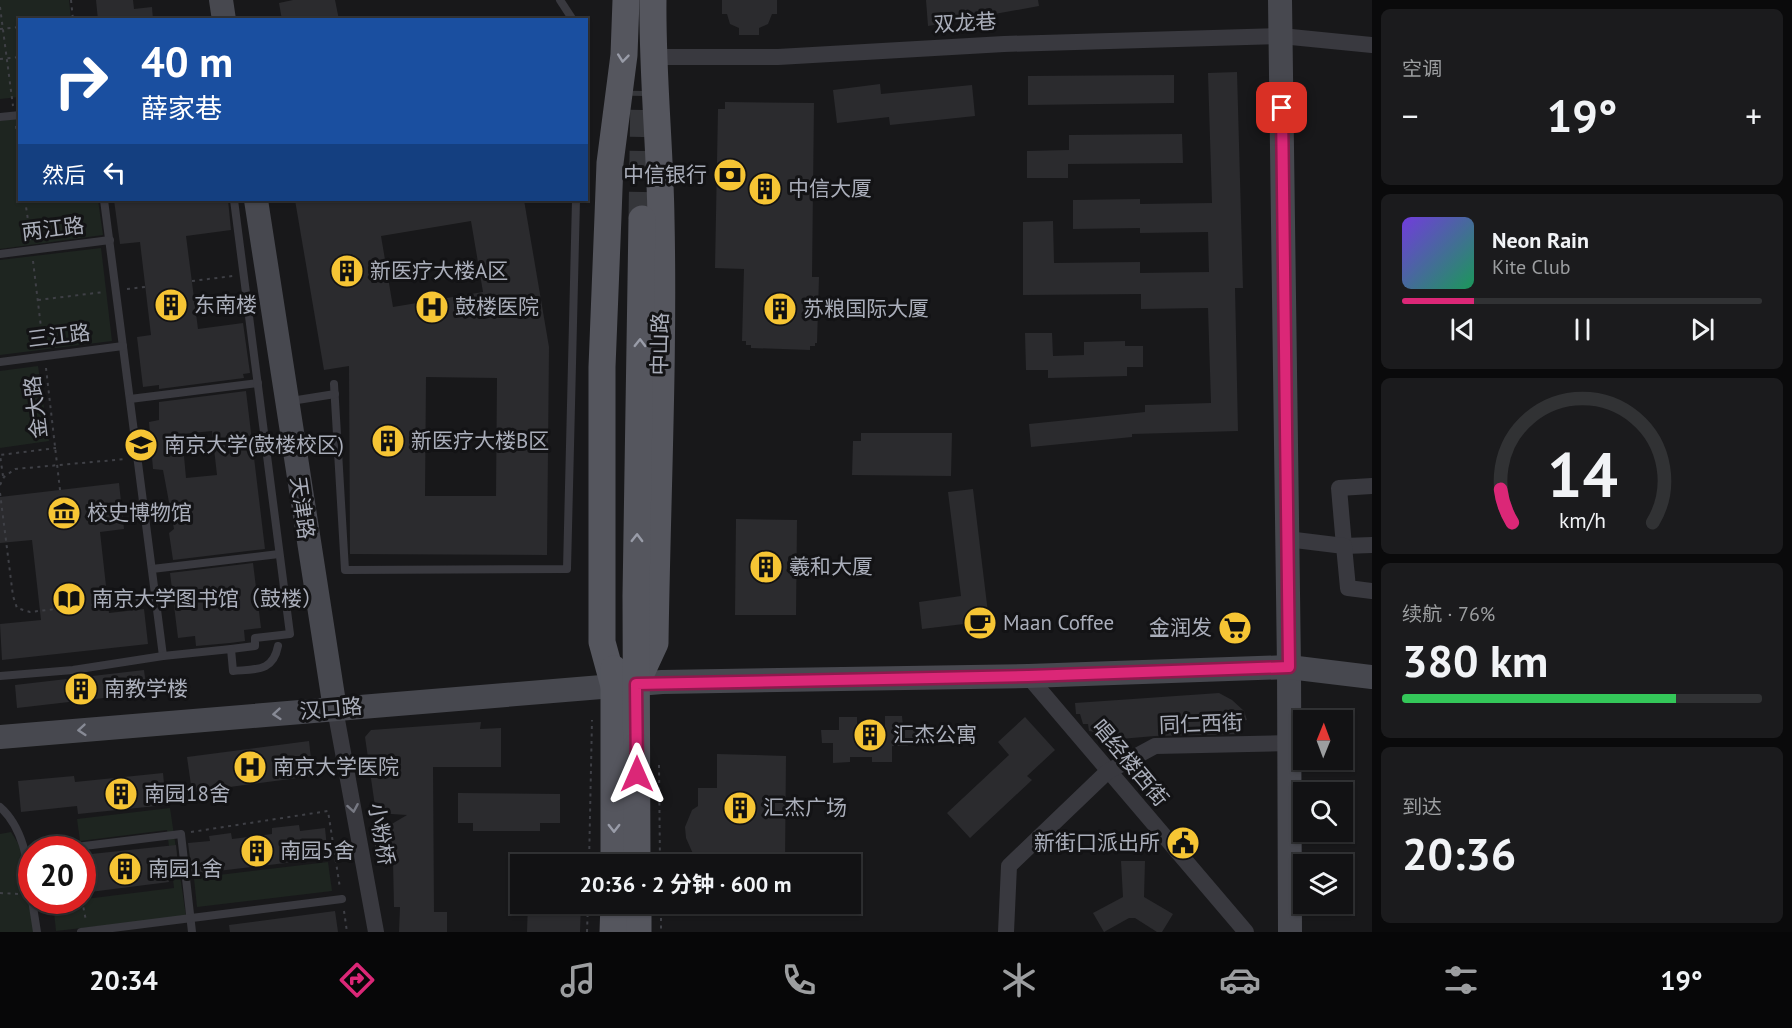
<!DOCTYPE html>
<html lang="zh">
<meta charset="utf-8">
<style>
:root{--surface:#121214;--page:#1b1b1d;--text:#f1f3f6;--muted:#9c9ea0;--line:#313234;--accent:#db2777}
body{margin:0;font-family:"PT Sans","Noto Sans SC",sans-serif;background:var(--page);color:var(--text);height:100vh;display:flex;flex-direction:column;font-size:22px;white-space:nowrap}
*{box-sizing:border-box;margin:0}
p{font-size:20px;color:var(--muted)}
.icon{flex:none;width:33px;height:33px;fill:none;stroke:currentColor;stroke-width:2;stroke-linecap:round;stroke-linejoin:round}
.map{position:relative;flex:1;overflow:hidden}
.details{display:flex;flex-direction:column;gap:9px;padding:9px;background:#0a0a0b;width:420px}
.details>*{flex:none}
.hud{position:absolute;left:18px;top:18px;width:570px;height:183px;border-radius:0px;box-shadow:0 2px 4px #0004,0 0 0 2px var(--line);background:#1a4fa0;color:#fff;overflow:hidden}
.needle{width:39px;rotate:1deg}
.fabs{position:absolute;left:1293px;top:710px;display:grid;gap:12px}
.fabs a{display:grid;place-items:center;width:60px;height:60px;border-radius:0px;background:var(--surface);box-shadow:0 2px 4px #0004,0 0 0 2px var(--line);font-size:30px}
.speed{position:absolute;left:18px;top:836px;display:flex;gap:12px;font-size:30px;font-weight:700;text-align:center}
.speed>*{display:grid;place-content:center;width:78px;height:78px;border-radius:50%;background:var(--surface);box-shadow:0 2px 4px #0004,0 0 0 2px var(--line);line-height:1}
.speed .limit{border:9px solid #d22;background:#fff;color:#111}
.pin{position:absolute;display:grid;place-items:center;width:51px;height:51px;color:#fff;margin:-26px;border-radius:12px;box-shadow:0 3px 9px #0006}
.me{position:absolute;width:66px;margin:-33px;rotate:0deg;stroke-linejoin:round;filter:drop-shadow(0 0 4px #0008)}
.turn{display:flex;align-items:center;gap:21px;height:126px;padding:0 24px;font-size:27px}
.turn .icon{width:78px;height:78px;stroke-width:2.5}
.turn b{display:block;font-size:42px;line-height:51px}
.then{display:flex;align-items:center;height:57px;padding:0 24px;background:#0003;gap:12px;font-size:22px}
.big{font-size:45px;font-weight:700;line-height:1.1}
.details .widget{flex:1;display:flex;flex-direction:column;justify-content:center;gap:9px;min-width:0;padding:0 21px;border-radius:9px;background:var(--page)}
.details .dial{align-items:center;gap:0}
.dial svg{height:156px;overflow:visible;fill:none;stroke:var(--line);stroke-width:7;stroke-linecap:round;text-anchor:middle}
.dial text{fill:var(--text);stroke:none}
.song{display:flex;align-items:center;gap:18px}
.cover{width:72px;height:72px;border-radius:9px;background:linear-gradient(135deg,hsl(260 70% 55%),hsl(150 70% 35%))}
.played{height:6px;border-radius:3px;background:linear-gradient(90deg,var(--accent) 20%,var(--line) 20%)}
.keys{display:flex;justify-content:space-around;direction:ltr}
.heat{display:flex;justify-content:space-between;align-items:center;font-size:33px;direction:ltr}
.charge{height:9px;border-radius:4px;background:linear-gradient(90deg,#34c759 76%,var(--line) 0)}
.trip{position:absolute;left:510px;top:854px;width:351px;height:60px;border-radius:0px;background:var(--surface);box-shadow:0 2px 4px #0004,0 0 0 2px var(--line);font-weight:700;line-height:60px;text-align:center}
.tab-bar{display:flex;height:96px;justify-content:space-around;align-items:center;background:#070708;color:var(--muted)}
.tab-bar .icon{width:42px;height:42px}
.tab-bar .on{color:var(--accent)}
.tab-bar b{font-size:27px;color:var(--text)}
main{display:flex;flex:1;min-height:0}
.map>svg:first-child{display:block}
.green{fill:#1e2520}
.building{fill:#2b2b2e;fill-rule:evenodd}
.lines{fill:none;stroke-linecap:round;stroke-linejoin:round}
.primary-tunnel{stroke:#35363a;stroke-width:27;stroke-dasharray:27 14;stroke-linecap:butt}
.path{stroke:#3f4046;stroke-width:2;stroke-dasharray:3 4.5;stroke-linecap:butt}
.lane{stroke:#39393f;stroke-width:8}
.street{stroke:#39393f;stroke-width:16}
.secondary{stroke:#47484f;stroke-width:24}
.primary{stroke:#55565e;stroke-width:27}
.oneway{stroke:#999ca8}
.oneway2{stroke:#878a95}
.oneway3{stroke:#777983}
.route-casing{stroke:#8e194d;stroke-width:15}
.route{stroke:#db2777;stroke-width:10}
.labels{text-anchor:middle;stroke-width:6;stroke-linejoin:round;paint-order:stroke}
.street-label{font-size:21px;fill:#aaaeba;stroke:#131315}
.poi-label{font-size:21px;fill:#aaaeba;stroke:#131315;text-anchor:start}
</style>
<main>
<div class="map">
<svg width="1372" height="932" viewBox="0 0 1372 932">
<rect width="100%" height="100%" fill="#18181a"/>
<g class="green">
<path d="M0,0H69L71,19L20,20L19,97L0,99Z"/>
<path d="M19,118L20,200H98L103,235L0,249V121Z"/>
<path d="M101,248L112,341L0,355V260Z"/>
<path d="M38,366L49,441L0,448V371Z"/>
<path d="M170,808L186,916L56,931L53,903L174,888L167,830L80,841L77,819Z"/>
<path d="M11,832L24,853L34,932H0V834Z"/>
<path d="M328,862L332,891L197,907L194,878Z"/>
</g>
<g class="building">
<path d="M96,0H133L134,9L152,7L153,20H98Z"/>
<path d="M293,0H335L339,20H282L279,3Z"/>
<path d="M722,0H777V14H772L768,24L759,28V35H739V28L730,24L727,14H722Z"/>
<path d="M926,0H1038L1039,6L928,26Z"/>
<path d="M1237,72L1243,288H1235L1238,431L1132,434V437L1031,447L1029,424L1145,412V405L1211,403L1208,308L1141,309V294L1023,295V222L1053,221L1054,263L1140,262V273L1209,272L1208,232L1140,233V228L1073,229V200L1140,199V204L1212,203L1208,73Z"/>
<path d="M1174,75V103L1028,105V76Z"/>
<path d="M880,84L881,94L972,85L975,116L890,125L889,117L837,123L833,90Z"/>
<path d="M725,102L814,103L812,277H819L817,343H815V346H810V350L751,348V345H746V341H742L744,269L715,268L718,109H725Z"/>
<path d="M1182,134L1183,163L1068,164V178H1027V151L1069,150V135Z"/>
<path d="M114,200H228L231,230L186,236L198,329L243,323L250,373L243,374L244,378L159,389V385L143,387L137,337L151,335L140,242L120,244Z"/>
<path d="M295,200H524L549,347L547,555L350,554L349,366L324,370ZM471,221L483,292L393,307L381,236ZM426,377L497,378L496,496H425Z"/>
<path d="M1025,333H1052L1053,356L1084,355V342L1125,341V346H1143V367H1127V376L1048,378V370H1026Z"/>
<path d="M246,391L265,549L173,560L169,533L174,529L163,470L153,469L149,422L159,420V402ZM212,431L217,475L186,478L182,434Z"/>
<path d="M861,433H952L951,476L852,475L853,441H861Z"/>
<path d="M119,483L124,529L100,532L109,613L144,609L148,644L2,660L0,624L41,620L32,540L0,543V497Z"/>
<path d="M973,489L989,621L922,629L919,602L961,596L948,492Z"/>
<path d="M736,519L797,520L796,615H735Z"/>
<path d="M253,563L261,628L244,630L245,641L230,643L196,646L195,636L178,638L170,573Z"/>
<path d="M144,670L147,693L17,708L15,685Z"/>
<path d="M1219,693L1232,700L1244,711L1247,720L1241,721V734L1155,736L1097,741L1095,732L1089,731L1088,724H1083L1080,714H1076L1075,703Z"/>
<path d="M885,716H902L903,727H917V741H908V746H892V762H872V757H850V762L833,763V743H822L821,730H839V717H857V729H885Z"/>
<path d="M1025,717L1055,750L1027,776L1032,780L970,838L947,813L1009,755L998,742Z"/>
<path d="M481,722L480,729L501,728V767H433L434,912H447V932H399L400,907H394L393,861H385V851H376L373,835L407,815L376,813L365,737L371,730Z"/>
<path d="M309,741L313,776L192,792L187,757Z"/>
<path d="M717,754L786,756L785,864H699L694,856L686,838L685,827L692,810L698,806V788H717Z"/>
<path d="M163,773L166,805L78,814L77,806L21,812L18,781L74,776L75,782Z"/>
<path d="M458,793L560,794V823H540V831H473V823H458Z"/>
<path d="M299,825L300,831L325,828L328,858L192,874L188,843L210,841L209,836L231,833L232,839L272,834V828Z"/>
<path d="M176,845L179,876L168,877L169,882L82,893V855Z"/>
<path d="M1121,861H1145L1144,897L1173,914L1162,932H1157L1135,918H1129L1104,932L1093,913L1123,897Z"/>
<path d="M528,903H581L580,932H527Z"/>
<path d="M335,911L338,932H230L229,925Z"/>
</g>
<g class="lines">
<path class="primary-tunnel" d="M642,219L644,91"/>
<g class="path">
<path d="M71,0L73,20"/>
<path d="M0,7L13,106"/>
<path d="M0,29L20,27"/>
<path d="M0,59L20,57"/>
<path d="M16,126L20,155"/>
<path d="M25,200L31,240"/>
<path d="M33,261L43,344"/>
<path d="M192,281L233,276"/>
<path d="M127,289L145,287"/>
<path d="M38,300L104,292"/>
<path d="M46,368L60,490"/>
<path d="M3,476L0,455L56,448"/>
<path d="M0,485L4,477L15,469L126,459"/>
<path d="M0,493L13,596L17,608L30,612L56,609"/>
<path d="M91,605L145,599"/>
<path d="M659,765L660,864"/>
<path d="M191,832L328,811L340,888"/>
<path d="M589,864L592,720"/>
<path d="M0,893L20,894"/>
<path d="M82,900L86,921"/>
<path d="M661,903V932"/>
<path d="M344,911L347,932"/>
<path d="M587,932L588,903"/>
</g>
<g class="lane">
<path d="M560,0L573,20"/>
<path d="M0,117L20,115"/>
<path d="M104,200L163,656"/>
<path d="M0,254L110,240"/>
<path d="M0,362L123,346"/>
<path d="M334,384L345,570L567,569L576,200"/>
<path d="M130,399L258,383"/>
<path d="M291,401L335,394"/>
<path d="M152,569L279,554"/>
<path d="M231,649L255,646V638L290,634L234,200"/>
<path d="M0,676L73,670L163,656L231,649L233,671C256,669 273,672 278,646"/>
<path d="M0,807C24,828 28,864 32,893"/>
<path d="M60,849L181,834L192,932"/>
<path d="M32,900L37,932"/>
<path d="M81,932L342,899"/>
</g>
<g class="street">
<path d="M652,57H778L1004,44L1281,36L1372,45"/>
<path d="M1372,486L1339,488L1344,546L1372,545"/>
<path d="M1287,539L1344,546L1348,588L1372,591"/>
<path d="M1028,676L1246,932"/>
<path d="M335,709L376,932"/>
<path d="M1006,932L1009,866L1107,772L1155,746L1289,743"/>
</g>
<g class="secondary">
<path d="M221,0L224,20"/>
<path d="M1280,0L1289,667L1290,932"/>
<path d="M256,200L335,709"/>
<path d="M0,737L662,682L1028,676L1289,667L1372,677"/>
</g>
<g class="primary">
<path d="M636,684L655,643C657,502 664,360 661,219C660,146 652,73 653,0"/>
<path d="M614,686L602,642V367L608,216L610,163L624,55L626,0"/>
<path d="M614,864V669"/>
<path d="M637,864L636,596L642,219"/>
<path d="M638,903V932"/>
<path d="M613,932L614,903"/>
</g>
</g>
<defs><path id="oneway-chevron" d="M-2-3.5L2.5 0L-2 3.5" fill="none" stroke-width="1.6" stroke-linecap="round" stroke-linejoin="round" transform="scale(1.5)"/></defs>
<g class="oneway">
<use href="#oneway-chevron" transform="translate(623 58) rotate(96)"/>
<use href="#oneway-chevron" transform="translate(640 343) rotate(-89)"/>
<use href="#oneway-chevron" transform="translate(637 538) rotate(-89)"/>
<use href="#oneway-chevron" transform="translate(614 828) rotate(90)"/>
</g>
<g class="oneway2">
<use href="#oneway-chevron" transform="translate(277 714) rotate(175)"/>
<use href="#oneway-chevron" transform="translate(82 730) rotate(175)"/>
</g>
<use class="oneway3" href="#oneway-chevron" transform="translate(353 808) rotate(80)"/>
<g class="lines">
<defs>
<path id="route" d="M637,774L636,684L1028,676L1289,667L1282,108"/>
</defs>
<use href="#route" class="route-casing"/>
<use href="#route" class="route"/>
</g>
<defs>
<symbol id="bank-disc" viewBox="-11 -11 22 22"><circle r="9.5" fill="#f6c534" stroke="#131315"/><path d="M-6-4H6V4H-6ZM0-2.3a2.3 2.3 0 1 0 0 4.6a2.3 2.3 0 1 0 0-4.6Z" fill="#111"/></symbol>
<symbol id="building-disc" viewBox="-11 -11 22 22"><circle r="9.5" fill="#f6c534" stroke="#131315"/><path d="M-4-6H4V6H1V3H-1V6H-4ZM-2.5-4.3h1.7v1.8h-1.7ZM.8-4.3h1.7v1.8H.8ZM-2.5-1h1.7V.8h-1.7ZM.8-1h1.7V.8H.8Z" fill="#111"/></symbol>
<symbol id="hospital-disc" viewBox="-11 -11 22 22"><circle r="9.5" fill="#f6c534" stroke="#131315"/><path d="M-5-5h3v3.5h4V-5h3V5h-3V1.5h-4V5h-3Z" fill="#111"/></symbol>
<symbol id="university-disc" viewBox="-11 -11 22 22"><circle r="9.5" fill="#f6c534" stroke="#131315"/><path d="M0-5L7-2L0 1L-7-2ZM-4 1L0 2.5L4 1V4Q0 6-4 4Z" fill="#111"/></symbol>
<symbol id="museum-disc" viewBox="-11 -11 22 22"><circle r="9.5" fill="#f6c534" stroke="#131315"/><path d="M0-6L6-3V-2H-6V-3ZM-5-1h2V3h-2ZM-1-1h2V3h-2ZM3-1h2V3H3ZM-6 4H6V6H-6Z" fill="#111"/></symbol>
<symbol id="library-disc" viewBox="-11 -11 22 22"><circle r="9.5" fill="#f6c534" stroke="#131315"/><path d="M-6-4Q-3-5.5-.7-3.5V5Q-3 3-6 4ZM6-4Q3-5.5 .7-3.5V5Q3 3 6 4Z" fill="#111"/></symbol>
<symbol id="cafe-disc" viewBox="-11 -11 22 22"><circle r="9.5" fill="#f6c534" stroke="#131315"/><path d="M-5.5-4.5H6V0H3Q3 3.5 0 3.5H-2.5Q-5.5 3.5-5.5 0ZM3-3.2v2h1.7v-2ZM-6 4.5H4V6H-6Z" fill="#111"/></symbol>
<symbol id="supermarket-disc" viewBox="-11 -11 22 22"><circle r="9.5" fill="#f6c534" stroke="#131315"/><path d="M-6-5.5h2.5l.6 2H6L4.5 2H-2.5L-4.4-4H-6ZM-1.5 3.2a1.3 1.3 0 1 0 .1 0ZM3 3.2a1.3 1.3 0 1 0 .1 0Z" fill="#111"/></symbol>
<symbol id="civic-disc" viewBox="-11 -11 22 22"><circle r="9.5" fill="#f6c534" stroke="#131315"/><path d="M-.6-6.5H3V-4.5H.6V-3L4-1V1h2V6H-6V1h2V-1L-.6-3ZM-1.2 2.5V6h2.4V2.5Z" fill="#111"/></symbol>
</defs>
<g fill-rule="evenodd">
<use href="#bank-disc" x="711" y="156" width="38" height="38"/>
<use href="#building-disc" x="746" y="170" width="38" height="38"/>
<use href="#building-disc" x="328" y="252" width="38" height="38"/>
<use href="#building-disc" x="152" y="286" width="38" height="38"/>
<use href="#hospital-disc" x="413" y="288" width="38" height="38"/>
<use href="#building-disc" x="761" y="290" width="38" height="38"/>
<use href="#building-disc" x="369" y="422" width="38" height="38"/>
<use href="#university-disc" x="122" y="426" width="38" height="38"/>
<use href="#museum-disc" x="45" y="494" width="38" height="38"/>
<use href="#building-disc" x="747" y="548" width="38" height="38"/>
<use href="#library-disc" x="50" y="580" width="38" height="38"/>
<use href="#cafe-disc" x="961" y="604" width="38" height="38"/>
<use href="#supermarket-disc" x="1216" y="609" width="38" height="38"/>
<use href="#building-disc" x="62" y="670" width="38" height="38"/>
<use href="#building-disc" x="851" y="716" width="38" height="38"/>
<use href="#hospital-disc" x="231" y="748" width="38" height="38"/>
<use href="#building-disc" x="102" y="775" width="38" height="38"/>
<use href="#building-disc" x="721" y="789" width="38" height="38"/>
<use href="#civic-disc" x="1164" y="824" width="38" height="38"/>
<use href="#building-disc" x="238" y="832" width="38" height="38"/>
<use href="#building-disc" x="106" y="850" width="38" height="38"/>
</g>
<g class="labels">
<g class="street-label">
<text transform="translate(965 23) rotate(-3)" y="7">双龙巷</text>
<text transform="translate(53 229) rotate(-7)" y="7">两江路</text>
<text transform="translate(59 336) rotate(-7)" y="7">三江路</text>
<text transform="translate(660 344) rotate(-89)" y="7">中山路</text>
<text transform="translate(36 407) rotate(-97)" y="7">金大路</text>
<text transform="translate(302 508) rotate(82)" y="7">天津路</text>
<text transform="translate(331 709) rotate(-5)" y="7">汉口路</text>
<text transform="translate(1201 724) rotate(-2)" y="7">同仁西街</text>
<text transform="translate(1130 763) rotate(50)" y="7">唱经楼西街</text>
<text transform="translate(381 834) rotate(80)" y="7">小粉桥</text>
</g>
<g class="poi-label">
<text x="707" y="182" text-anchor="end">中信银行</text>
<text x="788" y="196">中信大厦</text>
<text x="370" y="278">新医疗大楼A区</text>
<text x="194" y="312">东南楼</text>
<text x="455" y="314">鼓楼医院</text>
<text x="803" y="316">苏粮国际大厦</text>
<text x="411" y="448">新医疗大楼B区</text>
<text x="164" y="452">南京大学(鼓楼校区)</text>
<text x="87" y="520">校史博物馆</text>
<text x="789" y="574">羲和大厦</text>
<text x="92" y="606">南京大学图书馆（鼓楼）</text>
<text x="1003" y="630">Maan Coffee</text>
<text x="1212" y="635" text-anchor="end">金润发</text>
<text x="104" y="696">南教学楼</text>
<text x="893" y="742">汇杰公寓</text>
<text x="273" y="774">南京大学医院</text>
<text x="144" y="801">南园18舍</text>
<text x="763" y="815">汇杰广场</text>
<text x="1160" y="850" text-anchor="end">新街口派出所</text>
<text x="280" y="858">南园5舍</text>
<text x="148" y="876">南园1舍</text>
</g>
</g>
</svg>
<div class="fabs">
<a><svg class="needle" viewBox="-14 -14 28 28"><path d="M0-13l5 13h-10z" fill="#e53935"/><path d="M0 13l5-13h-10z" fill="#9c9ea0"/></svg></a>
<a><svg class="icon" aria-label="search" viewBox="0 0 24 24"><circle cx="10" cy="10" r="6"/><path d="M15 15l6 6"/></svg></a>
<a><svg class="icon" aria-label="layers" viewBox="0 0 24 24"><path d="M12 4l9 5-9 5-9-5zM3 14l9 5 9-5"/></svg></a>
</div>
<div class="speed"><div class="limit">20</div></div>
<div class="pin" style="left:1282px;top:108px;background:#d93025"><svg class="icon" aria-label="arrive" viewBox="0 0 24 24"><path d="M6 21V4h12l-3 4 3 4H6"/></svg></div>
<svg class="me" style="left:637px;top:774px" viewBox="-20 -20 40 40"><path d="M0-17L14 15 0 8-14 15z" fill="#db2777" stroke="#fff" stroke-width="4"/></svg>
<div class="trip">20:36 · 2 分钟 · 600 m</div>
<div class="hud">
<div class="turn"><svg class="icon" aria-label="right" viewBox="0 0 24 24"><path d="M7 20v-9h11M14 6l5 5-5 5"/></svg><div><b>40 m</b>薛家巷</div></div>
<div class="then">然后<svg class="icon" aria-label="left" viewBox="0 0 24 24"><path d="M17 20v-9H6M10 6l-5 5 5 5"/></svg></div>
</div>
</div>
<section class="details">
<div class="widget"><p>空调</p>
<div class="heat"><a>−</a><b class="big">19°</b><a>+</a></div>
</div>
<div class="widget">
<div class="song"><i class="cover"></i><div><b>Neon Rain</b><p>Kite Club</p></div></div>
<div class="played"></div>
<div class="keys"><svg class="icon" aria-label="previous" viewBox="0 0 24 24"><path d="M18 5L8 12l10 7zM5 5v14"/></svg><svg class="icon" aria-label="pause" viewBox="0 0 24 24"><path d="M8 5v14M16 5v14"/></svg><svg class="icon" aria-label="next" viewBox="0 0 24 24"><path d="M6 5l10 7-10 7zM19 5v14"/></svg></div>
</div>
<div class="widget dial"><svg viewBox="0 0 100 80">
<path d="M14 69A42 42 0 1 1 86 69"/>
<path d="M14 69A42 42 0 0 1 8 52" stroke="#db2777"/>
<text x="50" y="56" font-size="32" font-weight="700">14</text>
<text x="50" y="72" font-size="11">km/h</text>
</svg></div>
<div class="widget"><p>续航 · 76%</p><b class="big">380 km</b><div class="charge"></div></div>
<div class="widget"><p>到达</p><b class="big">20:36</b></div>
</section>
</main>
<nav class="tab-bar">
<b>20:34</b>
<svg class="icon on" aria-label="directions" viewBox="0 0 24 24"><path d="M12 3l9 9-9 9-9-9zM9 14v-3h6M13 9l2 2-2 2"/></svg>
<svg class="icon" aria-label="music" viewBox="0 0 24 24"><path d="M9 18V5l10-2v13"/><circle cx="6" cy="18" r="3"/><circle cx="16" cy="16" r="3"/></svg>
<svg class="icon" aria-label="phone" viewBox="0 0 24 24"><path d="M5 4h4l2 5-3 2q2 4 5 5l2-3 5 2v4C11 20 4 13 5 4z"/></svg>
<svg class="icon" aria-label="climate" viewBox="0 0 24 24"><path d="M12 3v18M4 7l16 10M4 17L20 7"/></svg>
<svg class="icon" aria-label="car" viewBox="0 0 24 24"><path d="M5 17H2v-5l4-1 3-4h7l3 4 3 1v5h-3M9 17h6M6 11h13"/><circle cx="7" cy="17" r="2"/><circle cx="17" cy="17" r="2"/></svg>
<svg class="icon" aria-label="filters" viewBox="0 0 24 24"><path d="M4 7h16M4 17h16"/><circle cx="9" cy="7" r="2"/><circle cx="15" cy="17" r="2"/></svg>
<b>19°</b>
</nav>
